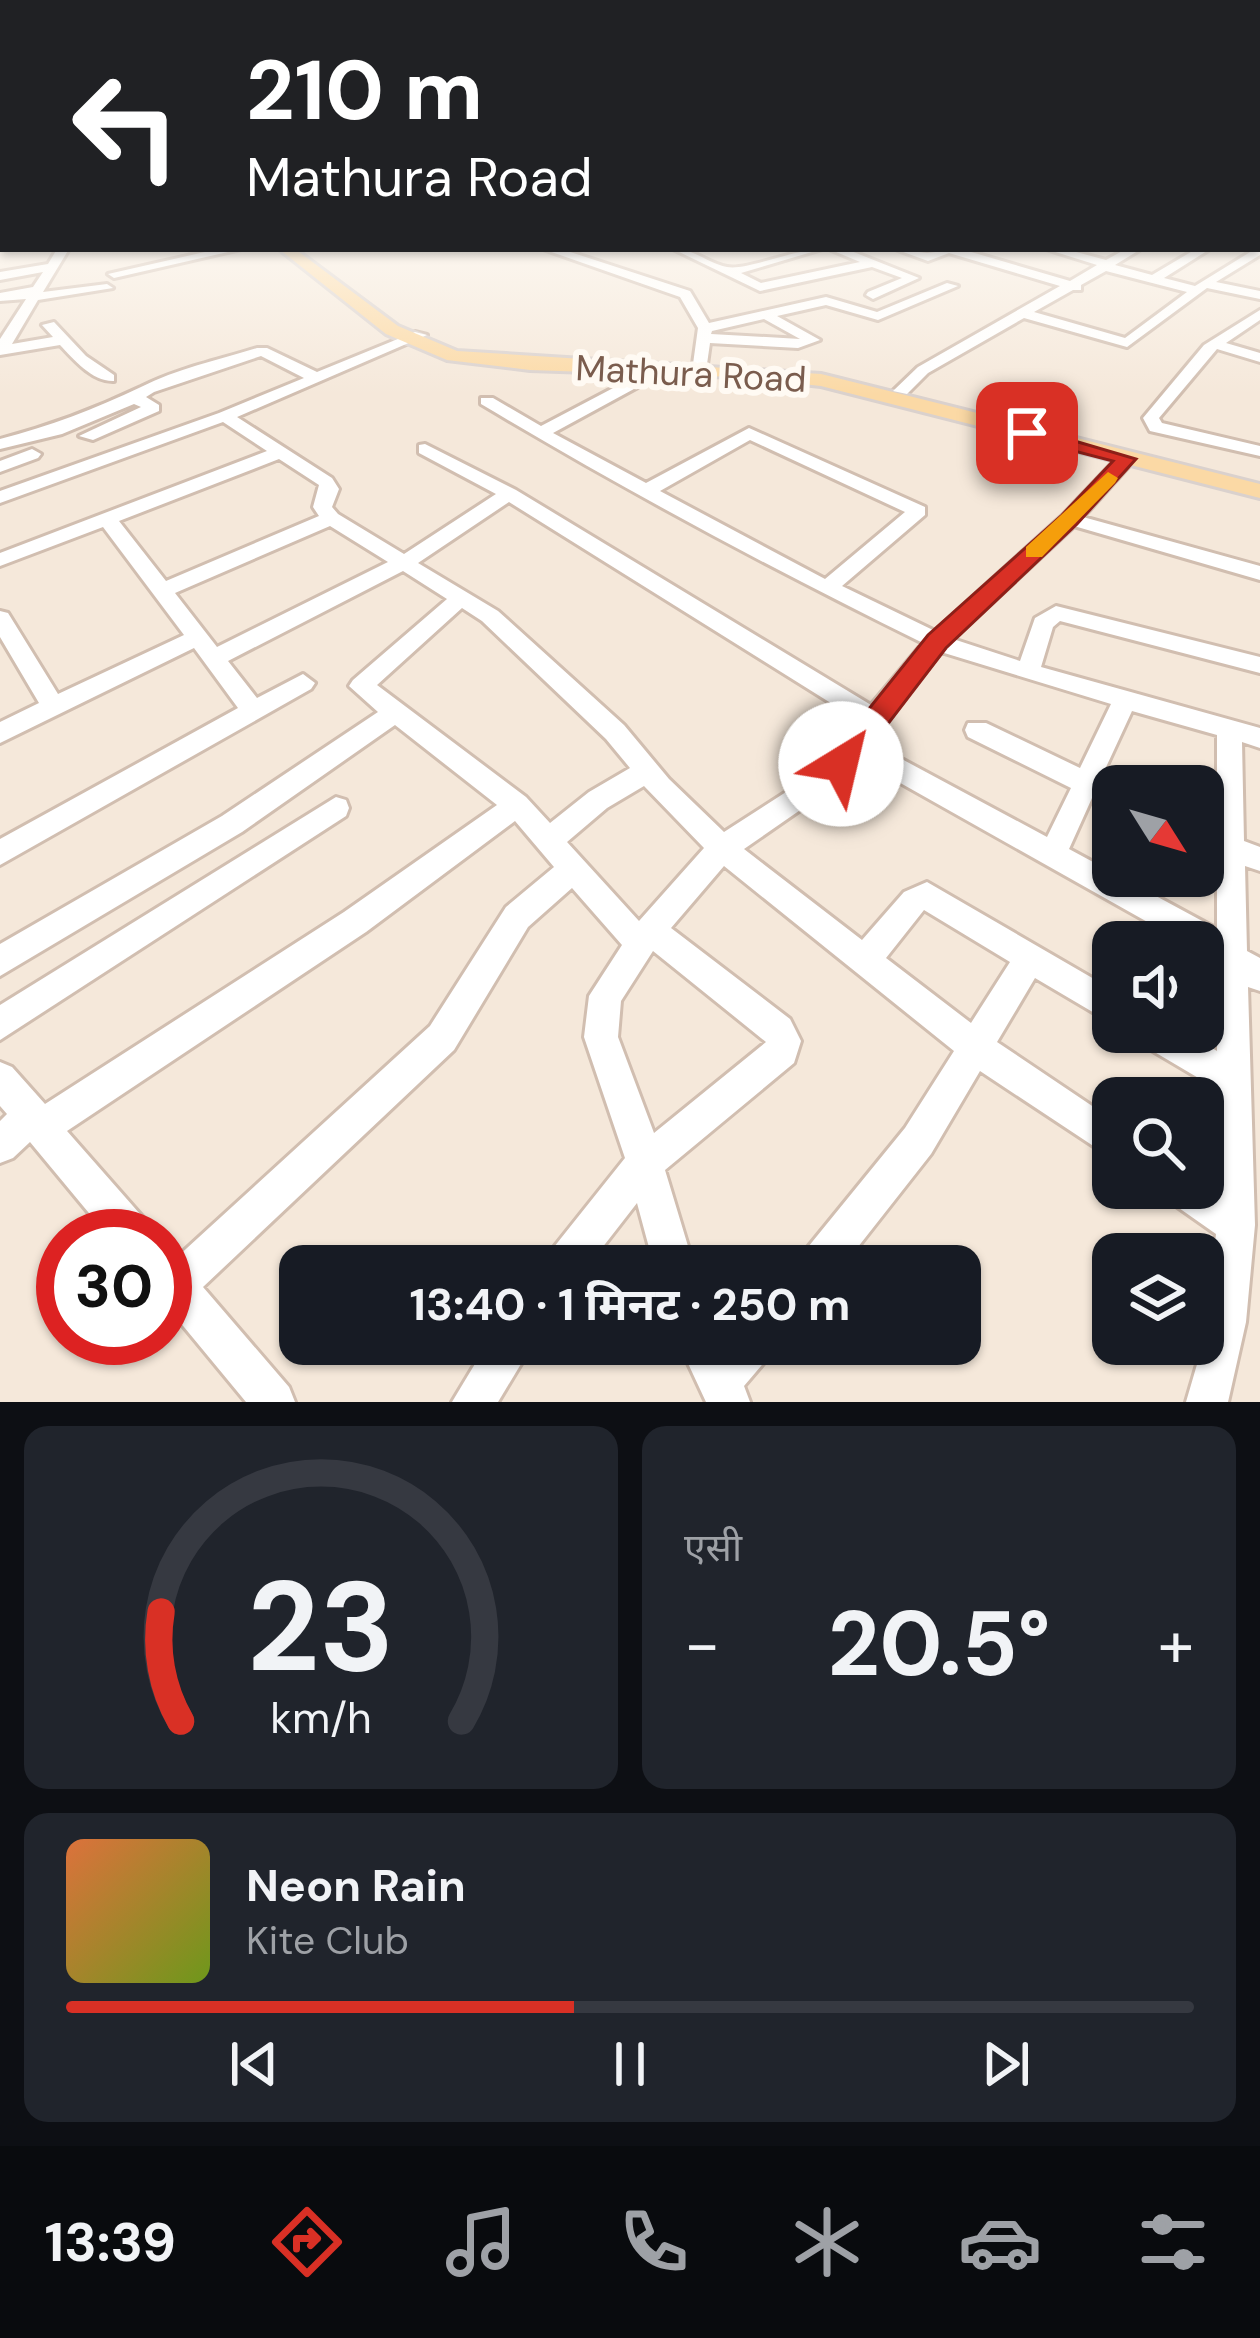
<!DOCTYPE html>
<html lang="hi">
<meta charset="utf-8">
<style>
:root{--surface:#171b24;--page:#20242c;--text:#f1f3f6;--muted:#9ea1a6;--line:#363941;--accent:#d93025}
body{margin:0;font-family:"DM Sans","Noto Sans Devanagari",sans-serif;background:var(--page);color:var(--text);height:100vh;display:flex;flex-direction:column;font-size:45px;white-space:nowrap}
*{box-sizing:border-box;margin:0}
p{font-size:39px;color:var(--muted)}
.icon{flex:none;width:66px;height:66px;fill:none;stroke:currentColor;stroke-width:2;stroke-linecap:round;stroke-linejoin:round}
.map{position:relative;height:1402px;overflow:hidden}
.details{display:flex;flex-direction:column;gap:24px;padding:24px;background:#0d0f14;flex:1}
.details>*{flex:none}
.top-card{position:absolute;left:0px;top:0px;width:1260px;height:252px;box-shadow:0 3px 9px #0004;background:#202124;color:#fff;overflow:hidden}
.needle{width:78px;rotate:127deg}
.tools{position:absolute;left:1092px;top:765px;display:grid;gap:24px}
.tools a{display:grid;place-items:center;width:132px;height:132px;border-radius:24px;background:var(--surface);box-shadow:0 3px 9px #0004;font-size:60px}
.speed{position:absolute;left:36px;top:1209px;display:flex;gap:24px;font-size:60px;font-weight:700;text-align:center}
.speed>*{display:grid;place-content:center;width:156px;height:156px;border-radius:50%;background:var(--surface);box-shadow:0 3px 9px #0004;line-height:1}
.speed .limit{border:18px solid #d22;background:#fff;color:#111}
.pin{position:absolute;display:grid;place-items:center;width:102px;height:102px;color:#fff;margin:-51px;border-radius:24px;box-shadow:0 6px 18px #0006}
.me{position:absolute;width:132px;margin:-66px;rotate:36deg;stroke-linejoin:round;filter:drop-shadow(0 0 9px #0008)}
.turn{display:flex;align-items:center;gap:42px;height:252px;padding:0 48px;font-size:54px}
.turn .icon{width:156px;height:156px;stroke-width:2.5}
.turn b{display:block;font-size:84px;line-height:102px}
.big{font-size:90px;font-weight:700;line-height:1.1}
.details .tile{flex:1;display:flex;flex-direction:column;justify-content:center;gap:18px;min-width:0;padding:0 42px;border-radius:24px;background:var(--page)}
.details .dial{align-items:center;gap:0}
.dial svg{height:312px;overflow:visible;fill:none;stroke:var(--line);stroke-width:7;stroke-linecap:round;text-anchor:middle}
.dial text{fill:var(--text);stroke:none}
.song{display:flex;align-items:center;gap:36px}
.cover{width:144px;height:144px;border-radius:18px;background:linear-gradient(135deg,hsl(20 70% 55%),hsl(80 70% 35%))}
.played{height:12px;border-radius:6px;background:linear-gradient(90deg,var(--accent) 45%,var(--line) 45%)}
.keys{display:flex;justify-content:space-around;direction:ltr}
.heat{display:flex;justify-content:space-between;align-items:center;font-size:66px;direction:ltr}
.details .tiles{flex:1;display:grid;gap:24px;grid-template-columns:1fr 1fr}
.tile:last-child{grid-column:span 2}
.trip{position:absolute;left:279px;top:1245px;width:702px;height:120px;border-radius:24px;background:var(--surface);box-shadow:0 3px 9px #0004;font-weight:700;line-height:120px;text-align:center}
.dock{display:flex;height:192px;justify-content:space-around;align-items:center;background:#090b0e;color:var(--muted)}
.dock .icon{width:84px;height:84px}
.dock .selected{color:var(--accent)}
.dock b{font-size:54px;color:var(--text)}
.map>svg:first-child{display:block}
.residential{fill:#f5e8da;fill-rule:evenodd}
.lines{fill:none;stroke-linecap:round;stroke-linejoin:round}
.minor-casing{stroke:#d1beb0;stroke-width:6}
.major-casing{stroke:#dad1cd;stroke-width:6}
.minor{fill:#fff;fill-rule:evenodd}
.major{fill:#fbd9a5;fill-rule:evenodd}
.route{fill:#d93025;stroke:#8d1f18;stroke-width:3}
.slow{fill:#f59e0b}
.labels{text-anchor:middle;stroke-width:12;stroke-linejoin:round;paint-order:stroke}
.far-street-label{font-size:36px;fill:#7a5c4d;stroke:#fffaf3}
</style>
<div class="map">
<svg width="1260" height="1402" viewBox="0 0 1260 1402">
<rect width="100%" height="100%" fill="#fdf6ec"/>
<path class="residential" d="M0,199L3,249H1257L1260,199V1402H0ZM1113,786H1203V876H1113ZM1113,942H1203V1032H1113ZM1113,1098H1203V1188H1113ZM63,1236H165V1338H63ZM1113,1254H1203V1344H1113ZM300,1266H960V1344H300Z"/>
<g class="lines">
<defs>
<g id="minor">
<rect x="0" y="241" width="3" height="8"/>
<path d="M1260,246V255L1216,282L1260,291V299L1207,288L1127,347L1024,318L928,373L907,394L893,391L918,367L1060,286L949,253L928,261L895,249L927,253L961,249L1070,281L1097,265L1046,249H1065L1106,260L1126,249H1141L1115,265L1152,275L1196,249H1210L1164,278L1195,286ZM1106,271L1187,292L1125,338L1034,312L1073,290H1081V285Z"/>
<path d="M57,249H69L43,292L107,284L113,288L38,300L12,344L53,337L42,325L54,322L86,356L114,375V381C93,382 74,360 60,345L0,355V339L26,299L0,301V293L33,287L43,272L0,280V272L48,264Z"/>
<path d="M218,249H241L114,278L108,274Z"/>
<path d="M543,249H561L690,291L709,323L826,297L877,312L947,283L958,286L878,320L826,305L777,316L820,340L798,348L710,343L707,364L700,368L693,364L698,328L680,297ZM764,319L800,339L711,334L712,331Z"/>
<path d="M673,249C695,249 707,263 727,267C746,271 795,249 822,249L741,273L761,283L860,262L829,249H846L919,278L873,299L866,295L868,292L902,278L872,267L760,291Z"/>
<path d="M1260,310V320L1226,343L1260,353V362L1217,349L1159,418L1162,423L1260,446V456L1150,431L1143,418L1204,345Z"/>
<path d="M415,332L427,335L237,417L332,478L339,489L332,507L338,514L404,554L496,494L419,453V445L425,444L516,490L871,705L923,643C772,569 625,490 481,404V398H493L541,426L657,365H667V371L553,433L646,483L749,428L925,507V515L842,586L935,631L1063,515L1120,455L1126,454L1135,459L1083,517L1260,566V580L1074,526L953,639L1020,661L1035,618L1056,606L1260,657V673L1060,621L1053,627L1041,667L1260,728V748L1242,742L1244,841L1260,847V871L1245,866L1247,951L1260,958V991L1248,987L1255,1225L1246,1322L1228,1402H1186L1203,1344L1216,1234L1169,1201L1163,1188H1203V1180L1217,1190V1089L1141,1044L1137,1032H1185L1217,1051V961L1203,953V942H1183L856,758L832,788L744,849L862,940L904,892L927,882L1113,990V1024L1035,978L997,1042L1113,1120V1159L980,1071L931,1154L843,1266H798L804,1252L905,1128L954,1051L724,866L671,928L790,1019L801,1041L794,1063L665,1170L694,1266H654L637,1203L588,1266H544L550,1252L625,1158L584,1037L589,996L622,945L572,888L528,927L454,1050L203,1287L289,1387L295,1402H246L165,1304V1257L175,1259L430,1026L506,907L554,867L515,821L366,932L67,1131L147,1222L152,1236H108L30,1142L13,1158L0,1163V1121L7,1114L0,1106V1062L12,1067L45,1104L344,912L497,805L395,725L242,832L0,976V944L222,816L378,712L349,686L353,680L447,599L403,571L228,661L257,698L303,674L315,683L311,689L0,865V839L238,708L194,648L0,743V722L39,703L0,637V611L8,613L58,694L184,635L103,527L0,566V553L267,451L223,422L0,503V491L219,413L304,378L261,356L154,392L146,397L159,405V411L93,440L79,436L141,407L134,404L62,434L0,449V439C50,426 95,409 141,387C176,369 219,360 257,348H267L317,372ZM750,440L905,512L825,579L660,491ZM279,459L319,485L313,507L319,516L166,581L119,521ZM509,502L858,720L814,774L724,832L669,779L624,725L498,611L418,563ZM330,526L388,562L217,647L175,593ZM462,608L482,621L606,739L630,768L589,792L550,823L526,797L377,685ZM941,652L1111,704L1080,768L986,723H968L965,730L968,737L1071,788L1047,837L870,742ZM1132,711L1217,735V832L1203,827V851L1217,856V929L1069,849L1092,798L1113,807V786H1118L1101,778ZM644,786L704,848L639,921L567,842L607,808ZM924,910L1010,962L971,1023L886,958ZM653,951L766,1042L654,1133L618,1037L621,1001Z"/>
<path d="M32,449L41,454L38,458L0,472V461Z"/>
<path d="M336,797L346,800L349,808L346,816L0,1040V1005Z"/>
<path d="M487,1344H533L498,1402H452Z"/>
<path d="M679,1344H773L767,1359L744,1386L750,1402H706Z"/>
</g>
<path id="major" d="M279,249H295L398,326L457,351L821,374L1260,484V498L821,386L737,377L530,370L447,360L386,334Z"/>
</defs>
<use href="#minor" class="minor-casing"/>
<use href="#major" class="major-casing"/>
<use href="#minor" class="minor"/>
<use href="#major" class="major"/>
</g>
<linearGradient id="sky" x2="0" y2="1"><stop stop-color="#97c7e8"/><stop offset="0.5" stop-color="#fefbf6"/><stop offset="1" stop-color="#fefbf6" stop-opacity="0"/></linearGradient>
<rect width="1260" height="395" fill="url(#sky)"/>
<path class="route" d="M1027,427L1136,459L1077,524L946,648L851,772H831L826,764L831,756L928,635L1062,515L1113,461L1020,437L1017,433Z"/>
<path class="slow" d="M1108,472L1118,478L1115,483L1042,557H1026V547Z"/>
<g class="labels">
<g class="far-street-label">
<text transform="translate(691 373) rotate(3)" y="13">Mathura Road</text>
</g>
</g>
</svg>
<div class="tools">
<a><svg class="needle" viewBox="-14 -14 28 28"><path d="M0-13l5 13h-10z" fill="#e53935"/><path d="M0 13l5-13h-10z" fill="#9ea1a6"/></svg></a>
<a><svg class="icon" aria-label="sound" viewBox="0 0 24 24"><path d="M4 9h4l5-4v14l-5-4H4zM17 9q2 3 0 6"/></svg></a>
<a><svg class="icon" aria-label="search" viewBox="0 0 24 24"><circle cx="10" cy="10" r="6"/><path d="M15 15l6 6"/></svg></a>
<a><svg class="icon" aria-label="layers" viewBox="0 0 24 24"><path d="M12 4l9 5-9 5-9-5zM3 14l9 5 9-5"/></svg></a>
</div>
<div class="speed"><div class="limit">30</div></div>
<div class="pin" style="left:1027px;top:433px;background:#d93025"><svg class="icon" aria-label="arrive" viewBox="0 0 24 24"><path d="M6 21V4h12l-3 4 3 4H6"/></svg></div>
<svg class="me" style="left:841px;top:764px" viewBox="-20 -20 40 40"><circle r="19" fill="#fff"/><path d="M0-13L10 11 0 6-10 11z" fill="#d93025"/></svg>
<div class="trip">13:40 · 1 मिनट · 250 m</div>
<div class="top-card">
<div class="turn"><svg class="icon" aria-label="left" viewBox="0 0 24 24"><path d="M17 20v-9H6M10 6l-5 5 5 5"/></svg><div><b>210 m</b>Mathura Road</div></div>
</div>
</div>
<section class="details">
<div class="tiles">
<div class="tile dial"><svg viewBox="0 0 100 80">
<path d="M14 69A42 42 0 1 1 86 69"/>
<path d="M14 69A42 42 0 0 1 9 41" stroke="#d93025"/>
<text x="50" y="56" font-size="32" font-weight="700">23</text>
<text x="50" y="72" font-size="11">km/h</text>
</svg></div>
<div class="tile"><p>एसी</p>
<div class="heat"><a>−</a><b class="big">20.5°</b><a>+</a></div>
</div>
<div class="tile">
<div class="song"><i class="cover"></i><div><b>Neon Rain</b><p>Kite Club</p></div></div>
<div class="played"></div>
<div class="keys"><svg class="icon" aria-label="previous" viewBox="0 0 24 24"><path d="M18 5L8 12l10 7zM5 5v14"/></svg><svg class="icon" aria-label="pause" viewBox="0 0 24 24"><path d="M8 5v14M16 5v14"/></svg><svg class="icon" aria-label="next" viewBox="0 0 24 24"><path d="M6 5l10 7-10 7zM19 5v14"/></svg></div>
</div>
</div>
</section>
<nav class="dock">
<b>13:39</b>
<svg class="icon selected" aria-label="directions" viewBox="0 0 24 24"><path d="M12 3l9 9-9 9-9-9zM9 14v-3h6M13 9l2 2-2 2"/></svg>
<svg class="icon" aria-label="music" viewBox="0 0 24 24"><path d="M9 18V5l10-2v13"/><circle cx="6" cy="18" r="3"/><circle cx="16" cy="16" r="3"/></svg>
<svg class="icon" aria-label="phone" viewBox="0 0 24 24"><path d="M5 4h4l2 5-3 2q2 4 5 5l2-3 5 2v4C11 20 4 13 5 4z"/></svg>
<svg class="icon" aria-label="climate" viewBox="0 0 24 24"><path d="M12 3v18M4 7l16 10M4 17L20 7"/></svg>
<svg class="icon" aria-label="car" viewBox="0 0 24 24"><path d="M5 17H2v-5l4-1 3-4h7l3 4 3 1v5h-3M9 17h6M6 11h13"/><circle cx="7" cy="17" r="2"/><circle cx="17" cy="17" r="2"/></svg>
<svg class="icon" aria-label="filters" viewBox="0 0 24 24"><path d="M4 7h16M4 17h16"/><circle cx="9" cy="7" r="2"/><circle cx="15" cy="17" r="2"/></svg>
</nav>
